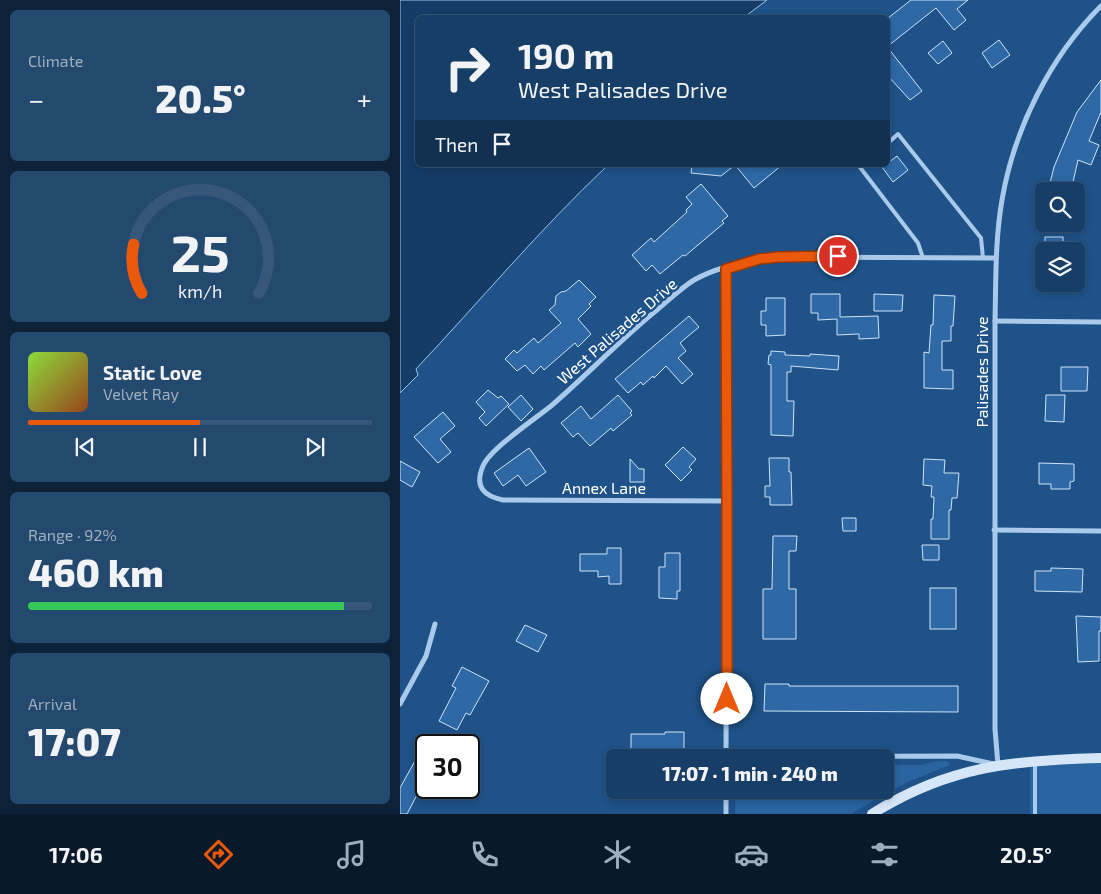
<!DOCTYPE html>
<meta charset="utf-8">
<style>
:root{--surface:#173e66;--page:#24496f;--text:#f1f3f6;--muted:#9eaebf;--line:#36577a;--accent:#ea580c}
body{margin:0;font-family:"Exo 2",sans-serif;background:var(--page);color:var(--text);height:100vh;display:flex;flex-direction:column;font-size:19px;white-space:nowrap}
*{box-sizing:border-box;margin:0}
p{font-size:16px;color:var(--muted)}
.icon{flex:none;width:28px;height:28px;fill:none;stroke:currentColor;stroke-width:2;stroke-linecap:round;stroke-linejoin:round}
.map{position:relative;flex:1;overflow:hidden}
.drawer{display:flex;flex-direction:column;gap:10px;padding:10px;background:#0d2238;width:400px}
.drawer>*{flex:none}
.top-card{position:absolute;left:15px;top:15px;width:475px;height:152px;border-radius:8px;box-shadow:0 2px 8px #0003,0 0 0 1px var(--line);background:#173e66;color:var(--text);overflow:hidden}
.controls{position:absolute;left:635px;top:182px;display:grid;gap:10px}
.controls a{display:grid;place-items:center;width:50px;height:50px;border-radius:8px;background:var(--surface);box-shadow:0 2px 8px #0003,0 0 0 1px var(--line);font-size:25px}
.speed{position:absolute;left:15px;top:734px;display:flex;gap:10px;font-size:25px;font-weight:700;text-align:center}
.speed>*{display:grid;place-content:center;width:65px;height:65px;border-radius:50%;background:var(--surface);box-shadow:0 2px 8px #0003,0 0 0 1px var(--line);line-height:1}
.speed .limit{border:2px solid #111;border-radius:8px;background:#fff;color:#111}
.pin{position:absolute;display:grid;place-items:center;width:42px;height:42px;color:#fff;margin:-21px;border:2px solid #fff;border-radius:50%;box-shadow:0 1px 5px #0007}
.me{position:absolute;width:55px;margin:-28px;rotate:0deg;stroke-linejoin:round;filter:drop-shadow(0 0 4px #0008)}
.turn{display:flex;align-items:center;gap:18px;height:105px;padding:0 20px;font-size:22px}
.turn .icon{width:65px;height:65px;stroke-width:2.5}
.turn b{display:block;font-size:35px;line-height:42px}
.then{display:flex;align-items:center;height:48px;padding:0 20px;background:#0003;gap:10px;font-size:19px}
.big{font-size:38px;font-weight:800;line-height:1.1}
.drawer .widget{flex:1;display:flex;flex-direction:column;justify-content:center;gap:8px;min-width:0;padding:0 18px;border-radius:8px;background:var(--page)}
.drawer .dial{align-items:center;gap:0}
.dial svg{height:130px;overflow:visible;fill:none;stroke:var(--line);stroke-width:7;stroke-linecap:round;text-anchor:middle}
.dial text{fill:var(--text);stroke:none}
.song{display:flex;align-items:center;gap:15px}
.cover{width:60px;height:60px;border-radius:8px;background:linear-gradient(135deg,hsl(90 70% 55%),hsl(20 70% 35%))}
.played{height:5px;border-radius:2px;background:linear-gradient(90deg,var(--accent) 50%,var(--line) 50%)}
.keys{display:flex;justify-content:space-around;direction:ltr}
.heat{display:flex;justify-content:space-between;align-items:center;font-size:28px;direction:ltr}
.charge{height:8px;border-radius:4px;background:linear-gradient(90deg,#34c759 92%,var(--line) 0)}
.trip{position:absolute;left:206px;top:749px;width:288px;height:50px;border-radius:8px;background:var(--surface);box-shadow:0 2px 8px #0003,0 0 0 1px var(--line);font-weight:800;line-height:50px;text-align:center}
.dock{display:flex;height:80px;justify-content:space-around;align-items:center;background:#091929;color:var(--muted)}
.dock .icon{width:35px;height:35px}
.dock .current{color:var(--accent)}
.dock b{font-size:22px;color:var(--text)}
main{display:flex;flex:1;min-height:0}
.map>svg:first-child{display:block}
.green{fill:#2964a1}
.water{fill:#153c67;stroke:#9dc5ec}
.building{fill:#2e69a6;stroke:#cee3f8}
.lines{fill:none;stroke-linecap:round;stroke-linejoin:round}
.service{stroke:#a9caeb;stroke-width:4}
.minor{stroke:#a9caeb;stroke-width:5}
.secondary{stroke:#d5e6f8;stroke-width:10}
.route-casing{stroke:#983908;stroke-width:12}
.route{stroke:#ea580c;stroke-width:9}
.labels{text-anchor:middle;stroke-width:5;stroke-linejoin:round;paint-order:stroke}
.street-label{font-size:16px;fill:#fff;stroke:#1f5288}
</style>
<main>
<section class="drawer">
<div class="widget"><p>Climate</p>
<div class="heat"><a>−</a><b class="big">20.5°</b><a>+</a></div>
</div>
<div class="widget dial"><svg viewBox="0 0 100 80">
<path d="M14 69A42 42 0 1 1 86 69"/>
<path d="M14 69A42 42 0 0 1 9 39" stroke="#ea580c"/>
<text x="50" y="56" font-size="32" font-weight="700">25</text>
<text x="50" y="72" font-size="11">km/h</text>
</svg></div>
<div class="widget">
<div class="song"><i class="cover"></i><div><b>Static Love</b><p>Velvet Ray</p></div></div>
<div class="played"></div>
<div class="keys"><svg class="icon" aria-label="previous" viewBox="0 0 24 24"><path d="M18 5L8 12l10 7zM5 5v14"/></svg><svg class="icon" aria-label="pause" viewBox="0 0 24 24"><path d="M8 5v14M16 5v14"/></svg><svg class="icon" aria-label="next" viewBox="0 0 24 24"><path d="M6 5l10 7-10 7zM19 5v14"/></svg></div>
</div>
<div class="widget"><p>Range · 92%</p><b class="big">460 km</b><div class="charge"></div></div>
<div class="widget"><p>Arrival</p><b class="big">17:07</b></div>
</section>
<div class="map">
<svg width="701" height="814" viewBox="0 0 701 814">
<rect width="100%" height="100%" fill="#1f5288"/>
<g class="green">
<path d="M701,758V814H630V761Z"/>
<path d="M546,761L550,763L548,766L510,781L474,800L451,814H335L336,790H485V765H522L532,762Z"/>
</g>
<path class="water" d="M0,0H367L343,18H18V165H208C140,229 80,301 16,369L18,375L0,393Z"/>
<g class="building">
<path d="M511,0H568L557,9L566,20L554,30L536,8L488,46V18Z"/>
<path d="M599,40L610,55L592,68L582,53Z"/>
<path d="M543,41L552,53L538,64L528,53Z"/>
<path d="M488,48L522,91L510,100L488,76Z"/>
<path d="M701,80V112L689,141L699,145L691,165L678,160L671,191H648L654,167L677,112Z"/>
<path d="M497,156L508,170L493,182L482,167L488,165V163Z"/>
<path d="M292,165H335L321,176L291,173Z"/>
<path d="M335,165H382L354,188Z"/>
<path d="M301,184L328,216L322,221L324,223L285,256L283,255L260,274L252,265L246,271L232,255L251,238L254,242L287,212L286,210L292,204L286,197Z"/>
<rect x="645" y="237" width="18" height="14"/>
<path d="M179,280L196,297L189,304L191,306L178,319L191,334L178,347L175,343L144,370L141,366L133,374L125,365L117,371L105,359L114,350L117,353L134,338L138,343L161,323L149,310L155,305L156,296L161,292L166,291Z"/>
<path d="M411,294H440V317L478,316L479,338L459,339V334L437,335V319L418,320V313H411Z"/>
<path d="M474,294L503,295L502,311H474Z"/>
<path d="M534,295L555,296L553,326H551V341H542V370H553V389L524,388V352L529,353L531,325H533Z"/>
<path d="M366,298H385V335L366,336V325H361V311H366Z"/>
<path d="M289,316L299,327L280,343L286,351L278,358L293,374L282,384L266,366L254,378L253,376L243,385L241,382L228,393L215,379Z"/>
<path d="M371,351L385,352V355L410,356V354L439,356L438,370L391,366V372H387V401H394L393,436L371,435V365L368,364L369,355H371Z"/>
<path d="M661,367H688L687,391H661Z"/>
<path d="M88,390L98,398L101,396L109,404L86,426L79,418L85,412L76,402Z"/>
<path d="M121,395L133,409L121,421L108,407Z"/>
<path d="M218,395L232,411L230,413L232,415L213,431L211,428L190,446L178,433L173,437L161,423L181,406L191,419Z"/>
<path d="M646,395H665L664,422L645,421Z"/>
<path d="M43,412L55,426L40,439L51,452L38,463L14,437Z"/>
<path d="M283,447L296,459L289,467L292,470L281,481L265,465Z"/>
<path d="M129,448L146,472L126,486L118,475L103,486L94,473Z"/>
<path d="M369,458H389V472H391L392,505H370V497H365V486H370Z"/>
<path d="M230,459L239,469H244V482H230Z"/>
<path d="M524,459L545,460L544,473H559L557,498H552L551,510H549V539H531V519H533L534,497H531L532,486L523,485Z"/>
<path d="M0,461L20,472L12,487L0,480Z"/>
<path d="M639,463L674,464V481L670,482V489H651V484H639Z"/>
<path d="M442,518H456V531H443Z"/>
<path d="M373,536H397L396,551H389V589H396V639H363V589H372Z"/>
<path d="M522,545H539V560H523Z"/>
<path d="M207,548H221V584H209V576L198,577V571H180V554H207Z"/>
<path d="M265,553H280V591H277V599L259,598V567H265Z"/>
<path d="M651,568L683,569L682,592L635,591V571H651Z"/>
<rect x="530" y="588" width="26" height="41"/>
<path d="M676,616L701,617V631H699V661L678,662Z"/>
<path d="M125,625L147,635L138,652L116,641Z"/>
<path d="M62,667L89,681L70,715L66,713L57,730L39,721L56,688L52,686Z"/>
<path d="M365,684H389V686H558V712L364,711Z"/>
<path d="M265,732H284V758H231V734H265Z"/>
<path d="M26,741V783L21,792L19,791L7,814H0V788Z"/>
</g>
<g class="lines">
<g class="service">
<path d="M488,143L498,134L581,238L583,258"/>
<path d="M460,165L459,166L518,243L523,258"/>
<path d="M635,763V814"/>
</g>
<g class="minor">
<path d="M325,269L327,501L326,758"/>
<path d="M595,321L701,322"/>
<path d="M327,501L103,500C84,496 74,487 83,466C91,448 135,419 151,406C188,374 221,339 258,309C270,299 281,288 294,280C317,267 352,260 378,257L596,258"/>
<path d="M594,530L701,531"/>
<path d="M0,704L26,656L35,624"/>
<path d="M326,757L557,756L598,765L595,729V321C596,281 595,240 602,200C614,129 650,57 701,6"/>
<path d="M326,790V814"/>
</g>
<path class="secondary" d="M472,814C548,766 614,760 701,758"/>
</g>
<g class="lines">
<defs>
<path id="route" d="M327,699V501L326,269L359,259L378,257L438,256"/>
</defs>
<use href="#route" class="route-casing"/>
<use href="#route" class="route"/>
</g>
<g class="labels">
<g class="street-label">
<text transform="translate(217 331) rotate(-41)" y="6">West Palisades Drive</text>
<text transform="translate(582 372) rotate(-90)" y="6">Palisades Drive</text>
<text x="204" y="494">Annex Lane</text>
</g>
</g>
</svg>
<div class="controls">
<a><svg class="icon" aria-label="search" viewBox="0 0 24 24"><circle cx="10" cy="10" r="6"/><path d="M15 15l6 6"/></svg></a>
<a><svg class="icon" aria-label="layers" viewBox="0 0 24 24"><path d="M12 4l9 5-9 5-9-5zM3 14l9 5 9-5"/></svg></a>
</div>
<div class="speed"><div class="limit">30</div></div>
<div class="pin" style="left:438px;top:256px;background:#d93025"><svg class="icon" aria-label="arrive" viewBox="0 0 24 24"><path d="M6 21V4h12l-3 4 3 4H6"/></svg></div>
<svg class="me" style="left:327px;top:699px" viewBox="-20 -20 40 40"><circle r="19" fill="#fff"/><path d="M0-13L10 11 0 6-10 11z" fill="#ea580c"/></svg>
<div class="trip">17:07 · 1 min · 240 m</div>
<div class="top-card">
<div class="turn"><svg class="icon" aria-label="right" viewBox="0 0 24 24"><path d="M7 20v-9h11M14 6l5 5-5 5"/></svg><div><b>190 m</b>West Palisades Drive</div></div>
<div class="then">Then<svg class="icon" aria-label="arrive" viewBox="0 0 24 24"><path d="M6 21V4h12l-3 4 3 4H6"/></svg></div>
</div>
</div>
</main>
<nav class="dock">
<b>17:06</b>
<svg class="icon current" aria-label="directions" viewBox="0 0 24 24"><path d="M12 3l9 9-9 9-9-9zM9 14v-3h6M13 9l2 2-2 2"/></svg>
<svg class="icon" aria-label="music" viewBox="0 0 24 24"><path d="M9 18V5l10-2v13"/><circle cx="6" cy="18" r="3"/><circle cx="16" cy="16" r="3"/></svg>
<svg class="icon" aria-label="phone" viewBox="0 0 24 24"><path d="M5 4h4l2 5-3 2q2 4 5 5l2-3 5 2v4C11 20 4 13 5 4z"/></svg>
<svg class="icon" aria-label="climate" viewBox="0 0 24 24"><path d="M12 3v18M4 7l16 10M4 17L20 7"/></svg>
<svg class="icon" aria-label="car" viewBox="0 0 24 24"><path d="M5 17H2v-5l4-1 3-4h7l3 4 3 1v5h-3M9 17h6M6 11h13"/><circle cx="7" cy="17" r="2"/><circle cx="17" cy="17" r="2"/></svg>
<svg class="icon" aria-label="filters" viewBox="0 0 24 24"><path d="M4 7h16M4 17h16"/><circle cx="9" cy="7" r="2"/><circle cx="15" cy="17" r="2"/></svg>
<b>20.5°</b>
</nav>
